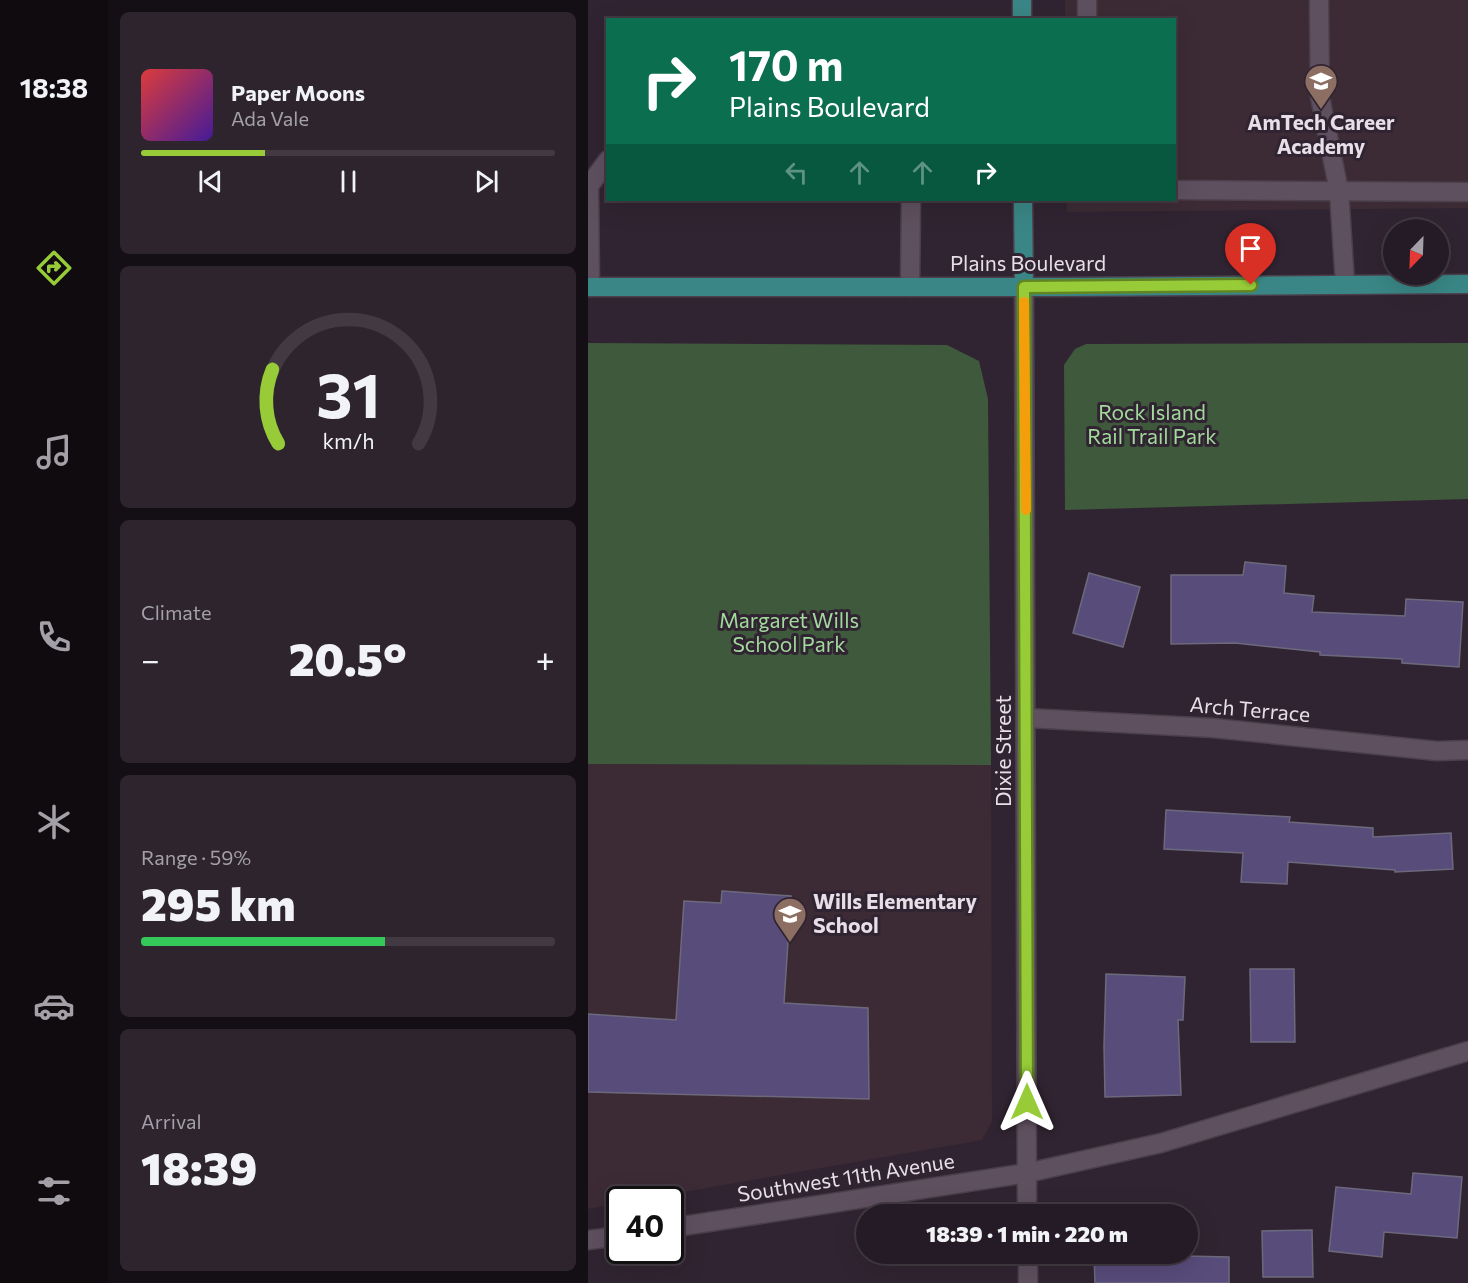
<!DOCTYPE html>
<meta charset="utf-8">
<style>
:root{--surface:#251b26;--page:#2d242e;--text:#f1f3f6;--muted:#a3a1a7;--line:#423943;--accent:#97cc38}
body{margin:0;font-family:Commissioner,sans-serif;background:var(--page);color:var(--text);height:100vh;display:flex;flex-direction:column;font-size:22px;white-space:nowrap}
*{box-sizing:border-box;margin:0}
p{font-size:20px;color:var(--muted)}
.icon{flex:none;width:33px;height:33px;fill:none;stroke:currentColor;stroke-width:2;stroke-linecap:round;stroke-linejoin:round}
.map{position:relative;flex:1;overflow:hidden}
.panel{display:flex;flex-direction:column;gap:12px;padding:12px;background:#140f15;width:480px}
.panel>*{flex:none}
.hud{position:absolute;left:18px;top:18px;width:570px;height:183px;border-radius:0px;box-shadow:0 6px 24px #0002,0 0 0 2px var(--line);background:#0b6e4f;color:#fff;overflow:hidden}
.needle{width:39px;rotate:203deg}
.controls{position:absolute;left:795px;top:219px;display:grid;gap:12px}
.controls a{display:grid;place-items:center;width:66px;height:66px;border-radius:50%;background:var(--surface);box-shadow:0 6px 24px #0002,0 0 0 2px var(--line);font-size:30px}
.speed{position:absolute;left:18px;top:1186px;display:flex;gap:12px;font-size:30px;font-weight:700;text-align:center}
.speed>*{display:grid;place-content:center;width:78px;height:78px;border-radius:50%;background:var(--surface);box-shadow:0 6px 24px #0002,0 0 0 2px var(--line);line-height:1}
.speed .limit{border:3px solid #111;border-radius:9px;background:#fff;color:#111}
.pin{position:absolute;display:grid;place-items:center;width:51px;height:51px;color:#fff;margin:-62px -26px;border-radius:50% 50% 50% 0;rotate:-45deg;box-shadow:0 0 6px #0007}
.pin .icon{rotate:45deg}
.me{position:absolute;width:66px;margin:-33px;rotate:0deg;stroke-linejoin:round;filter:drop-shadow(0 0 4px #0008)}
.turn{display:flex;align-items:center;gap:21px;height:126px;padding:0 24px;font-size:27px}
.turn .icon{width:78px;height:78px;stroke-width:2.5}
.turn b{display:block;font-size:42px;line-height:51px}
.lanes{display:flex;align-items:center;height:57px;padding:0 24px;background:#0003;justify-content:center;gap:30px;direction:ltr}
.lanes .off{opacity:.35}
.big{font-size:45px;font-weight:800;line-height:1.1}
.panel .tile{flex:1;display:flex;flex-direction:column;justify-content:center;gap:9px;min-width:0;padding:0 21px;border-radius:9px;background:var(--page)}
.panel .dial{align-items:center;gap:0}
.dial svg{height:156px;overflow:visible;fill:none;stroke:var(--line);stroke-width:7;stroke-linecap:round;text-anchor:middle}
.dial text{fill:var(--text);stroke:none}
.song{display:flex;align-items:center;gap:18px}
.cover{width:72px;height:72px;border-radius:9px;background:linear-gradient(135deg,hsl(0 70% 55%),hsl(260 70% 35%))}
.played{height:6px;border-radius:3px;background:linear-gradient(90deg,var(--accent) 30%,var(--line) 30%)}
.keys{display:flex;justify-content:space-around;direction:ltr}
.heat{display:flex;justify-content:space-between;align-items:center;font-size:33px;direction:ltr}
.charge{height:9px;border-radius:4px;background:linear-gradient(90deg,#34c759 59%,var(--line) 0)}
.trip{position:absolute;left:268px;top:1204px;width:342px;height:60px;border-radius:30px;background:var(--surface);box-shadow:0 6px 24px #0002,0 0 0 2px var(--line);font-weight:800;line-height:60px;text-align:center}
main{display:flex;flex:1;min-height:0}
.tab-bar{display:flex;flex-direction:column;width:108px;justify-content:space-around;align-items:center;background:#0f0b0f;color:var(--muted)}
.tab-bar .icon{width:42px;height:42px}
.tab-bar .selected{color:var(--accent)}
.tab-bar b{font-size:27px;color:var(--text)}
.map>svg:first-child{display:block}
.education{fill:#3c2b34}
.green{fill:#3f593c}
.building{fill:#584c7b;stroke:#6d697d;stroke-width:1.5}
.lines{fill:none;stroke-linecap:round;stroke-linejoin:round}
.minor-casing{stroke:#4a3f4b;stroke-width:21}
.major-casing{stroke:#4a3f4b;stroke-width:21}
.minor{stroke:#5f5060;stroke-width:18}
.major{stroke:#3a8686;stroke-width:18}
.route-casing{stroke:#628524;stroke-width:15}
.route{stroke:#97cc38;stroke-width:10}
.slow{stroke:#f59e0b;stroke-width:10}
.labels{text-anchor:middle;stroke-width:6;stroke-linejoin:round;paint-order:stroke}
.poi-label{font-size:21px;font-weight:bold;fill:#e7dee7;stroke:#312432}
.street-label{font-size:21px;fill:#e7dee7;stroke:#312432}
.park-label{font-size:21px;fill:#a1da9b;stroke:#312432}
</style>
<main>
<nav class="tab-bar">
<b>18:38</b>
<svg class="icon selected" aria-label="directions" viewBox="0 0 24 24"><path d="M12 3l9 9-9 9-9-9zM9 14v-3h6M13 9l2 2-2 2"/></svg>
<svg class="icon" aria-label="music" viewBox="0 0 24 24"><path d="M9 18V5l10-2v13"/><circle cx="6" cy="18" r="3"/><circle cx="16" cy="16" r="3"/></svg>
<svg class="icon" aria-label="phone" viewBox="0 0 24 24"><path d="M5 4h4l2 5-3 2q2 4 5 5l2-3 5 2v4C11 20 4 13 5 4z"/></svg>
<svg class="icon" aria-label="climate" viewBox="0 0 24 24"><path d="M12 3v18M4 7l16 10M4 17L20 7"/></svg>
<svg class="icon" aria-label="car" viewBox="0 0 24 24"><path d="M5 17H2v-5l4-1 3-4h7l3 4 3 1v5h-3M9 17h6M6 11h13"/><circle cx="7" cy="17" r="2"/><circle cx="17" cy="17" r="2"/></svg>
<svg class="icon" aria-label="filters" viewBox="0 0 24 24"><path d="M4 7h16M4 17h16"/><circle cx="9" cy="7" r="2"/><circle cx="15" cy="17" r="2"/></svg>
</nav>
<section class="panel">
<div class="tile">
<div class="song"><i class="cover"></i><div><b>Paper Moons</b><p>Ada Vale</p></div></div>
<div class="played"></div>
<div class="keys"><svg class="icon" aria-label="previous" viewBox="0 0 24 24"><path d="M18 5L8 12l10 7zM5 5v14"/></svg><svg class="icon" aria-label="pause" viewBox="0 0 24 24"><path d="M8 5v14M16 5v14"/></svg><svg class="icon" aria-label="next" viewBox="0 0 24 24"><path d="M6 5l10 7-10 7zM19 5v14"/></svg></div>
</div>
<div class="tile dial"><svg viewBox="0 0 100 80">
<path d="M14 69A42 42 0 1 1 86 69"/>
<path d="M14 69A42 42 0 0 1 11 31" stroke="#97cc38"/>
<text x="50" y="56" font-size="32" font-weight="700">31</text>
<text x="50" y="72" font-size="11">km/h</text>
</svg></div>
<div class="tile"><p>Climate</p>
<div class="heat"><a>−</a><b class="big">20.5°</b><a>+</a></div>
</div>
<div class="tile"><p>Range · 59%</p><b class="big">295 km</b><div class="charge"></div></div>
<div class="tile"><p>Arrival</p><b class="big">18:39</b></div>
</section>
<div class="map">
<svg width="880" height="1283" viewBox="0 0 880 1283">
<rect width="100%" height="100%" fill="#312432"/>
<g class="education">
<path d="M477,0H880V208L479,212V200H586V20L477,19Z"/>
<path d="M0,764L403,765L404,1121L394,1140L50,1200H32L31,1203L0,1209Z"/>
</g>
<g class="green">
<path d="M0,343L359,345L391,361L400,399L403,765L0,764Z"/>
<path d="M880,343V499L477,510L476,365L487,349L498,344Z"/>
</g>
<g class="building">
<path d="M657,562L698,566L696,593L726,596L724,612L817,616L818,599L875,602L871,667L814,663V659L732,655V652L647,643L583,644V575H655Z"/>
<path d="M501,573L552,587L535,647L485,633Z"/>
<path d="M578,810L702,817L701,822L785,828V837L863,833L865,869L807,872V870L700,862L699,884L653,882L655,853L576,849Z"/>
<path d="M134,891L203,896L196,1003L280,1008L281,1099L0,1092V1014L88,1020L96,901L133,903Z"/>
<path d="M662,969H706L707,1042H663Z"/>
<path d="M518,974L597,977L595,1020H590L593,1095L517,1097L516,1046Z"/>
<path d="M825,1173L874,1177L869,1238L796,1232L794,1257L741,1251L748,1187L823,1194Z"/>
<path d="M724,1230L725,1277H675L674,1231Z"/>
<path d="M506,1254L641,1257V1283H507Z"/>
</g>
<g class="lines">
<defs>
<g id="minor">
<path d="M731,0L732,97L751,191L757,284"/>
<path d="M499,20V0"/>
<path d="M586,190L880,192"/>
<path d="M2,287L1,186L20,160"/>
<path d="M322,287L323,200"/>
<path d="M436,287L439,1215"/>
<path d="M439,718L625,728L849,751L880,750"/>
<path d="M82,1228L439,1173L573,1143L880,1051"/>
<path d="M0,1240L32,1236"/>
<path d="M440,1254V1283"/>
</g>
<g id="major">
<path d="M434,0V20"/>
<path d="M435,200L436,287"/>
<path d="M0,287H473L880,284"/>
</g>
</defs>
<use href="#minor" class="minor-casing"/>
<use href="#major" class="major-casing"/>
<use href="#minor" class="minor"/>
<use href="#major" class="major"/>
</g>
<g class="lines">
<defs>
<path id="route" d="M439,1102L436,287L663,285"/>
</defs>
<use href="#route" class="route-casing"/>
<use href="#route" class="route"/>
<path class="slow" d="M436,302L438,510"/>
</g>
<defs>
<symbol id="school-pin" viewBox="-11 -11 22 30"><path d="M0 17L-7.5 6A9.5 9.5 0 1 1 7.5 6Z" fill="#8d6e63" stroke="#312432"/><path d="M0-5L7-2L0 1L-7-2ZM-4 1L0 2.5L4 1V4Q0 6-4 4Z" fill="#fff"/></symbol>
</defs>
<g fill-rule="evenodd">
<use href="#school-pin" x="714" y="62" width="38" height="52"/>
<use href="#school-pin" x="183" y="895" width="38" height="52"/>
</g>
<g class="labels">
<g class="poi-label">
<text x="733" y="130">AmTech Career<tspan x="733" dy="24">Academy</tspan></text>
<text x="225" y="909" text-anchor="start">Wills Elementary<tspan x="225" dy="24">School</tspan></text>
</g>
<g class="street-label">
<text x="440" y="271">Plains Boulevard</text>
<text transform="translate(662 710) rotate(5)" y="7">Arch Terrace</text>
<text transform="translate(416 751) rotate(-90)" y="7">Dixie Street</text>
<text transform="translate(258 1178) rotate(-9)" y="7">Southwest 11th Avenue</text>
</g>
<g class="park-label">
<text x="564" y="420">Rock Island<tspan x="564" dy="24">Rail Trail Park</tspan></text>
<text x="201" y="628">Margaret Wills<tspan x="201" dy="24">School Park</tspan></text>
</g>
</g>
</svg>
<div class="controls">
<a><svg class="needle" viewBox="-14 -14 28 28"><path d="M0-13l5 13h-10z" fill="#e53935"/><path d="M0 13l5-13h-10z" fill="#a3a1a7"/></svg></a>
</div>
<div class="speed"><div class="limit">40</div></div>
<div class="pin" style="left:663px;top:285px;background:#d93025"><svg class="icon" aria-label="arrive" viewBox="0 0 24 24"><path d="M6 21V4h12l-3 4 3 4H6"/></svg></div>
<svg class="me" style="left:439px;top:1102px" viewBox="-20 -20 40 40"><path d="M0-17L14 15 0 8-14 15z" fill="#97cc38" stroke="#fff" stroke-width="4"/></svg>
<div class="trip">18:39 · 1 min · 220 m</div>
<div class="hud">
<div class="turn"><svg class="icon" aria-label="right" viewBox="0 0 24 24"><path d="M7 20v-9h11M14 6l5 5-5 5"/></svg><div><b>170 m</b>Plains Boulevard</div></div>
<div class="lanes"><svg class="icon off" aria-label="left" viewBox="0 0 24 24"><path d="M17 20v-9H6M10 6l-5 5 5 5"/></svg><svg class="icon off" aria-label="ahead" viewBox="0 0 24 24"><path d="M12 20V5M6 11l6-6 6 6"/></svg><svg class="icon off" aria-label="ahead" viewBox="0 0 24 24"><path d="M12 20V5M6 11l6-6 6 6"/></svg><svg class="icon" aria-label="right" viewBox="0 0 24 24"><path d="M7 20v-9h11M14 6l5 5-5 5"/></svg></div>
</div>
</div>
</main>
